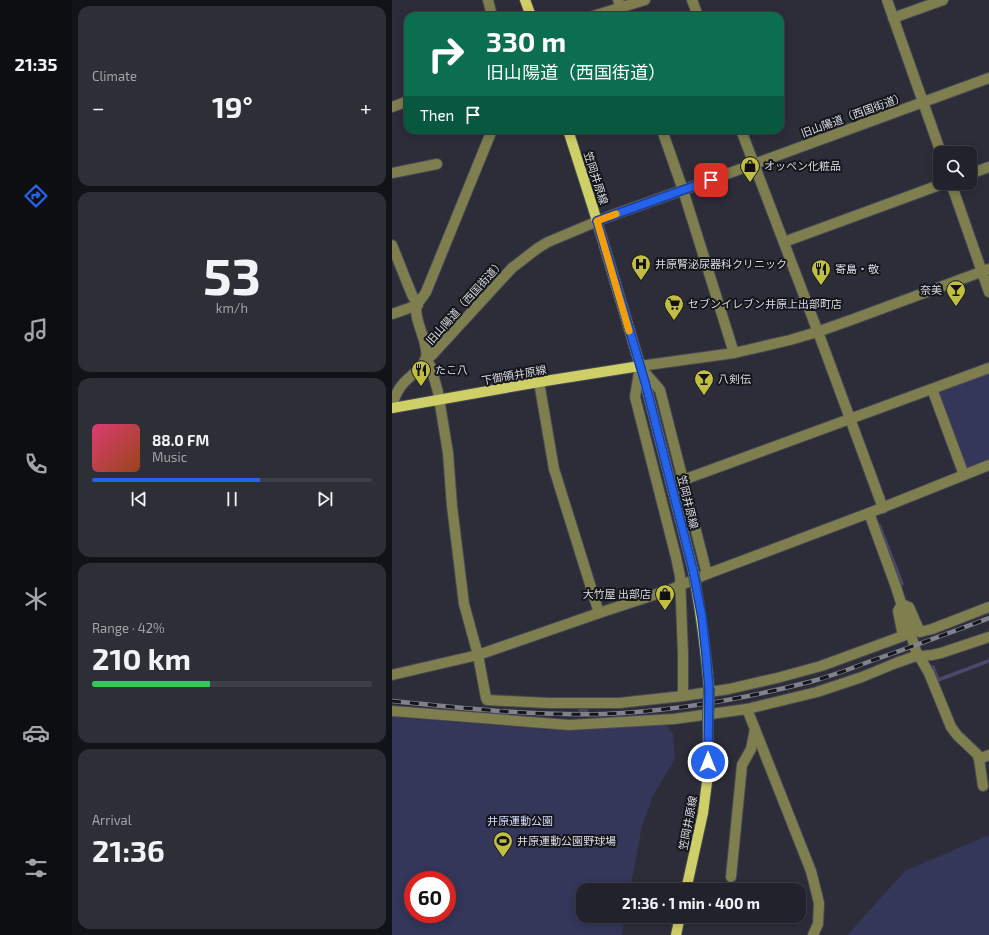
<!DOCTYPE html>
<meta charset="utf-8">
<style>
:root{--surface:#21222b;--page:#2d2f37;--text:#f1f3f6;--muted:#a2a4a9;--line:#3e3f47;--accent:#2563eb}
body{margin:0;font-family:"Exo 2","Noto Sans JP",sans-serif;background:var(--page);color:var(--text);height:100vh;display:flex;flex-direction:column;font-size:15px;white-space:nowrap}
*{box-sizing:border-box;margin:0}
p{font-size:13px;color:var(--muted)}
.icon{flex:none;width:22px;height:22px;fill:none;stroke:currentColor;stroke-width:2;stroke-linecap:round;stroke-linejoin:round}
.map{position:relative;flex:1;overflow:hidden}
.side{display:flex;flex-direction:column;gap:6px;padding:6px;background:#121318;width:320px}
.side>*{flex:none}
.guide{position:absolute;left:12px;top:12px;width:380px;height:122px;border-radius:12px;box-shadow:0 2px 10px #0003,0 0 0 1px var(--line);background:#0b6e4f;color:#fff;overflow:hidden}
.tools{position:absolute;left:541px;top:146px;display:grid;gap:8px}
.tools a{display:grid;place-items:center;width:44px;height:44px;border-radius:8px;background:var(--surface);box-shadow:0 2px 10px #0003,0 0 0 1px var(--line);font-size:20px}
.speed{position:absolute;left:12px;top:871px;display:flex;gap:8px;font-size:20px;font-weight:700;text-align:center}
.speed>*{display:grid;place-content:center;width:52px;height:52px;border-radius:50%;background:var(--surface);box-shadow:0 2px 10px #0003,0 0 0 1px var(--line);line-height:1}
.speed .limit{border:6px solid #d22;background:#fff;color:#111}
.pin{position:absolute;display:grid;place-items:center;width:34px;height:34px;color:#fff;margin:-17px;border-radius:8px;box-shadow:0 2px 6px #0006}
.me{position:absolute;width:44px;margin:-22px;rotate:0deg;stroke-linejoin:round;filter:drop-shadow(0 0 3px #0008)}
.turn{display:flex;align-items:center;gap:14px;height:84px;padding:0 16px;font-size:18px}
.turn .icon{width:52px;height:52px;stroke-width:2.5}
.turn b{display:block;font-size:28px;line-height:34px}
.then{display:flex;align-items:center;height:38px;padding:0 16px;background:#0003;gap:8px;font-size:15px}
.big{font-size:30px;font-weight:700;line-height:1.1}
.side .card{flex:1;display:flex;flex-direction:column;justify-content:center;gap:6px;min-width:0;padding:0 14px;border-radius:12px;background:var(--page)}
.side .dial{align-items:center;gap:0}
.dial b{font-size:52px;line-height:1}
.song{display:flex;align-items:center;gap:12px}
.cover{width:48px;height:48px;border-radius:6px;background:linear-gradient(135deg,hsl(340 70% 55%),hsl(20 70% 35%))}
.played{height:4px;border-radius:2px;background:linear-gradient(90deg,var(--accent) 60%,var(--line) 60%)}
.keys{display:flex;justify-content:space-around;direction:ltr}
.heat{display:flex;justify-content:space-between;align-items:center;font-size:22px;direction:ltr}
.charge{height:6px;border-radius:3px;background:linear-gradient(90deg,#34c759 42%,var(--line) 0)}
.trip{position:absolute;left:184px;top:883px;width:230px;height:40px;border-radius:12px;background:var(--surface);box-shadow:0 2px 10px #0003,0 0 0 1px var(--line);font-weight:700;line-height:40px;text-align:center}
main{display:flex;flex:1;min-height:0}
.menu{display:flex;flex-direction:column;width:72px;justify-content:space-around;align-items:center;background:#0d0e11;color:var(--muted)}
.menu .icon{width:28px;height:28px}
.menu .selected{color:var(--accent)}
.menu b{font-size:18px;color:var(--text)}
.map>svg:first-child{display:block}
.green{fill:#34365a;fill-rule:evenodd}
.lines{fill:none;stroke-linecap:round;stroke-linejoin:round}
.stream{stroke:#4d486d;stroke-width:3.5}
.minor-tunnel{stroke:#464752;stroke-width:10;stroke-dasharray:10 5;stroke-linecap:butt}
.minor-casing{stroke:#484954;stroke-width:12}
.major-casing{stroke:#484954;stroke-width:12}
.minor{stroke:#7e7e4f;stroke-width:10}
.major{stroke:#cfcf68;stroke-width:10}
.rail-casing{stroke:#81828c;stroke-width:4.5}
.rail{stroke:#15161b;stroke-width:3;stroke-dasharray:9;stroke-linecap:butt}
.major-bridge-casing{stroke:#484954;stroke-width:12;stroke-linecap:butt}
.major-bridge{stroke:#cfcf68;stroke-width:10}
.route-casing{stroke:#184099;stroke-width:10}
.route{stroke:#2563eb;stroke-width:7}
.slow{stroke:#f59e0b;stroke-width:7}
.labels{text-anchor:middle;stroke-width:4;stroke-linejoin:round;paint-order:stroke}
.street-label{font-size:11px;fill:#d9dae2;stroke:#15161b}
.poi-label{font-size:11px;fill:#d9dae2;stroke:#15161b;text-anchor:start}
.park-label{font-size:11px;fill:#d3d7fa;stroke:#15161b}
</style>
<main>
<nav class="menu">
<b>21:35</b>
<svg class="icon selected" aria-label="directions" viewBox="0 0 24 24"><path d="M12 3l9 9-9 9-9-9zM9 14v-3h6M13 9l2 2-2 2"/></svg>
<svg class="icon" aria-label="music" viewBox="0 0 24 24"><path d="M9 18V5l10-2v13"/><circle cx="6" cy="18" r="3"/><circle cx="16" cy="16" r="3"/></svg>
<svg class="icon" aria-label="phone" viewBox="0 0 24 24"><path d="M5 4h4l2 5-3 2q2 4 5 5l2-3 5 2v4C11 20 4 13 5 4z"/></svg>
<svg class="icon" aria-label="climate" viewBox="0 0 24 24"><path d="M12 3v18M4 7l16 10M4 17L20 7"/></svg>
<svg class="icon" aria-label="car" viewBox="0 0 24 24"><path d="M5 17H2v-5l4-1 3-4h7l3 4 3 1v5h-3M9 17h6M6 11h13"/><circle cx="7" cy="17" r="2"/><circle cx="17" cy="17" r="2"/></svg>
<svg class="icon" aria-label="filters" viewBox="0 0 24 24"><path d="M4 7h16M4 17h16"/><circle cx="9" cy="7" r="2"/><circle cx="15" cy="17" r="2"/></svg>
</nav>
<section class="side">
<div class="card"><p>Climate</p>
<div class="heat"><a>−</a><b class="big">19°</b><a>+</a></div>
</div>
<div class="card dial"><b>53</b><p>km/h</p></div>
<div class="card">
<div class="song"><i class="cover"></i><div><b>88.0 FM</b><p>Music</p></div></div>
<div class="played"></div>
<div class="keys"><svg class="icon" aria-label="previous" viewBox="0 0 24 24"><path d="M18 5L8 12l10 7zM5 5v14"/></svg><svg class="icon" aria-label="pause" viewBox="0 0 24 24"><path d="M8 5v14M16 5v14"/></svg><svg class="icon" aria-label="next" viewBox="0 0 24 24"><path d="M6 5l10 7-10 7zM19 5v14"/></svg></div>
</div>
<div class="card"><p>Range · 42%</p><b class="big">210 km</b><div class="charge"></div></div>
<div class="card"><p>Arrival</p><b class="big">21:36</b></div>
</section>
<div class="map">
<svg width="597" height="935" viewBox="0 0 597 935">
<rect width="100%" height="100%" fill="#2c2d39"/>
<g class="green">
<path d="M597,373V459L576,467L571,466L546,396L548,391Z"/>
<path d="M0,715H5L8,718L162,730H188L258,725H269L271,723L275,726L281,734L283,759L261,796L250,826L238,890H191V916H233L230,935H0ZM21,880H55V914H21Z"/>
<path d="M597,835V935H456L457,933L513,871Z"/>
</g>
<g class="lines">
<g class="stream">
<path d="M487,525L510,584"/>
<path d="M541,667L546,680L597,661"/>
</g>
<path class="minor-tunnel" d="M191,706L192,721"/>
<defs>
<g id="minor">
<path d="M96,0L100,16"/>
<path d="M226,0L232,16"/>
<path d="M300,0L306,16"/>
<path d="M495,0L549,153"/>
<path d="M201,16L253,0"/>
<path d="M501,18L551,0"/>
<path d="M597,78L291,190L218,216L156,242L146,248L120,268L40,355L34,359L39,367L46,392L56,453L60,506L72,604L86,655L94,698L95,700L156,703H227L291,696L337,689L385,678L429,666L511,636L506,611L510,604L517,607L528,632L540,629L597,607"/>
<path d="M0,107L16,101"/>
<path d="M270,130L291,190L342,353"/>
<path d="M349,130L432,348L491,508"/>
<path d="M0,173L45,164"/>
<path d="M578,174L597,167"/>
<path d="M559,183L597,292"/>
<path d="M392,242L553,183"/>
<path d="M0,245L20,295L26,305L0,314"/>
<path d="M248,366L342,353L398,340L425,332L459,320L597,269"/>
<path d="M248,366L243,397L284,557L288,576L291,654V696"/>
<path d="M249,368L268,390L315,574"/>
<path d="M147,382L162,469L207,613"/>
<path d="M540,389L572,475"/>
<path d="M0,407C2,398 5,391 10,385C17,376 32,368 34,357C37,342 20,318 25,305C27,301 31,297 34,292L100,130"/>
<path d="M291,480L597,368"/>
<path d="M477,513L504,587L524,651L537,673L559,727L565,735L585,754L587,759L591,786"/>
<path d="M0,675L86,655L207,613L280,589L315,574L477,513L597,465"/>
<path d="M355,709L419,871L427,903L426,924L421,935"/>
<path d="M0,711L177,725L282,719L355,709L425,692L470,677L504,663L521,657L540,655L549,653L597,637"/>
<path d="M587,759L597,755"/>
<path d="M339,877L350,765L359,749L363,729"/>
</g>
<g id="major">
<path d="M133,0L139,16"/>
<path d="M176,130L201,208L253,382L301,570"/>
<path d="M0,408L147,382L248,366"/>
<path d="M304,587C310,621 314,654 317,688"/>
<path d="M294,890L311,813L316,774V724"/>
<path d="M284,935L288,916"/>
</g>
</defs>
<use href="#minor" class="minor-casing"/>
<use href="#major" class="major-casing"/>
<use href="#minor" class="minor"/>
<use href="#major" class="major"/>
<defs>
<path id="rail" d="M0,701C70,708 141,716 212,714C282,711 352,699 421,681C439,676 458,669 476,662C516,648 557,633 597,618"/>
</defs>
<use href="#rail" class="rail-casing"/>
<use href="#rail" class="rail"/>
<defs>
<g id="major-bridge">
<path d="M301,570L304,587"/>
<path d="M316,724L317,688"/>
</g>
</defs>
<use href="#major-bridge" class="major-bridge-casing"/>
<use href="#major-bridge" class="major-bridge"/>
</g>
<g class="lines">
<defs>
<path id="route" d="M316,762L317,688L314,653L310,617L301,570L253,382L205,221L319,180"/>
</defs>
<use href="#route" class="route-casing"/>
<use href="#route" class="route"/>
<path class="slow" d="M224,214L205,221L237,331"/>
</g>
<defs>
<symbol id="shop-pin" viewBox="-11 -11 22 30"><path d="M0 17L-7.5 6A9.5 9.5 0 1 1 7.5 6Z" fill="#bfbe41" stroke="#15161b"/><path d="M-5-2.5h2.3a2.7 3.5 0 0 1 5.4 0H5L5.5 6h-11ZM-1.5-2.5h3a1.5 2.3 0 0 0-3 0Z" fill="#111"/></symbol>
<symbol id="hospital-pin" viewBox="-11 -11 22 30"><path d="M0 17L-7.5 6A9.5 9.5 0 1 1 7.5 6Z" fill="#bfbe41" stroke="#15161b"/><path d="M-5-5h3v3.5h4V-5h3V5h-3V1.5h-4V5h-3Z" fill="#111"/></symbol>
<symbol id="restaurant-pin" viewBox="-11 -11 22 30"><path d="M0 17L-7.5 6A9.5 9.5 0 1 1 7.5 6Z" fill="#bfbe41" stroke="#15161b"/><path d="M-5-6h1v4h1v-4h1v4h1v-4h1v5L-1.5 .5V6h-2V.5L-5-1ZM5-6V6H3V1.5H1.5Q1.5-4 5-6Z" fill="#111"/></symbol>
<symbol id="bar-pin" viewBox="-11 -11 22 30"><path d="M0 17L-7.5 6A9.5 9.5 0 1 1 7.5 6Z" fill="#bfbe41" stroke="#15161b"/><path d="M-6-5H6L.8 .8V4.5H3.5V6h-7V4.5H-.8V.8Z" fill="#111"/></symbol>
<symbol id="supermarket-pin" viewBox="-11 -11 22 30"><path d="M0 17L-7.5 6A9.5 9.5 0 1 1 7.5 6Z" fill="#bfbe41" stroke="#15161b"/><path d="M-6-5.5h2.5l.6 2H6L4.5 2H-2.5L-4.4-4H-6ZM-1.5 3.2a1.3 1.3 0 1 0 .1 0ZM3 3.2a1.3 1.3 0 1 0 .1 0Z" fill="#111"/></symbol>
<symbol id="stadium-pin" viewBox="-11 -11 22 30"><path d="M0 17L-7.5 6A9.5 9.5 0 1 1 7.5 6Z" fill="#bfbe41" stroke="#15161b"/><path d="M0-5a6.5 5 0 1 0 0 10a6.5 5 0 1 0 0-10ZM-3.5-1.8h7v3.6h-7Z" fill="#111"/></symbol>
</defs>
<g fill-rule="evenodd">
<use href="#shop-pin" x="347" y="155" width="22" height="30"/>
<use href="#hospital-pin" x="238" y="253" width="22" height="30"/>
<use href="#restaurant-pin" x="418" y="258" width="22" height="30"/>
<use href="#bar-pin" x="553" y="279" width="22" height="30"/>
<use href="#supermarket-pin" x="271" y="293" width="22" height="30"/>
<use href="#restaurant-pin" x="18" y="359" width="22" height="30"/>
<use href="#bar-pin" x="301" y="368" width="22" height="30"/>
<use href="#shop-pin" x="262" y="583" width="22" height="30"/>
<use href="#stadium-pin" x="100" y="830" width="22" height="30"/>
</g>
<g class="labels">
<g class="street-label">
<text transform="translate(461 115) rotate(-20)" y="4">旧山陽道（西国街道）</text>
<text transform="translate(204 178) rotate(72)" y="4">笠岡井原線</text>
<text transform="translate(73 302) rotate(-48)" y="4">旧山陽道（西国街道）</text>
<text transform="translate(122 375) rotate(-10)" y="4">下御領井原線</text>
<text transform="translate(296 502) rotate(76)" y="4">笠岡井原線</text>
<text transform="translate(296 823) rotate(-79)" y="4">笠岡井原線</text>
</g>
<g class="poi-label">
<text x="372" y="170">オッペン化粧品</text>
<text x="263" y="268">井原腎泌尿器科クリニック</text>
<text x="443" y="273">寄島・敬</text>
<text x="550" y="294" text-anchor="end">奈美</text>
<text x="296" y="308">セブンイレブン井原上出部町店</text>
<text x="43" y="374">たこ八</text>
<text x="326" y="383">八剣伝</text>
<text x="259" y="598" text-anchor="end">大竹屋 出部店</text>
<text x="125" y="845">井原運動公園野球場</text>
</g>
<g class="park-label">
<text x="128" y="825">井原運動公園</text>
</g>
</g>
</svg>
<div class="tools">
<a><svg class="icon" aria-label="search" viewBox="0 0 24 24"><circle cx="10" cy="10" r="6"/><path d="M15 15l6 6"/></svg></a>
</div>
<div class="speed"><div class="limit">60</div></div>
<div class="pin" style="left:319px;top:180px;background:#d93025"><svg class="icon" aria-label="arrive" viewBox="0 0 24 24"><path d="M6 21V4h12l-3 4 3 4H6"/></svg></div>
<svg class="me" style="left:316px;top:762px" viewBox="-20 -20 40 40"><circle r="17" fill="#2563eb" stroke="#fff" stroke-width="3"/><path d="M0-11L8 9 0 5-8 9z" fill="#fff"/></svg>
<div class="trip">21:36 · 1 min · 400 m</div>
<div class="guide">
<div class="turn"><svg class="icon" aria-label="right" viewBox="0 0 24 24"><path d="M7 20v-9h11M14 6l5 5-5 5"/></svg><div><b>330 m</b>旧山陽道（西国街道）</div></div>
<div class="then">Then<svg class="icon" aria-label="arrive" viewBox="0 0 24 24"><path d="M6 21V4h12l-3 4 3 4H6"/></svg></div>
</div>
</div>
</main>
